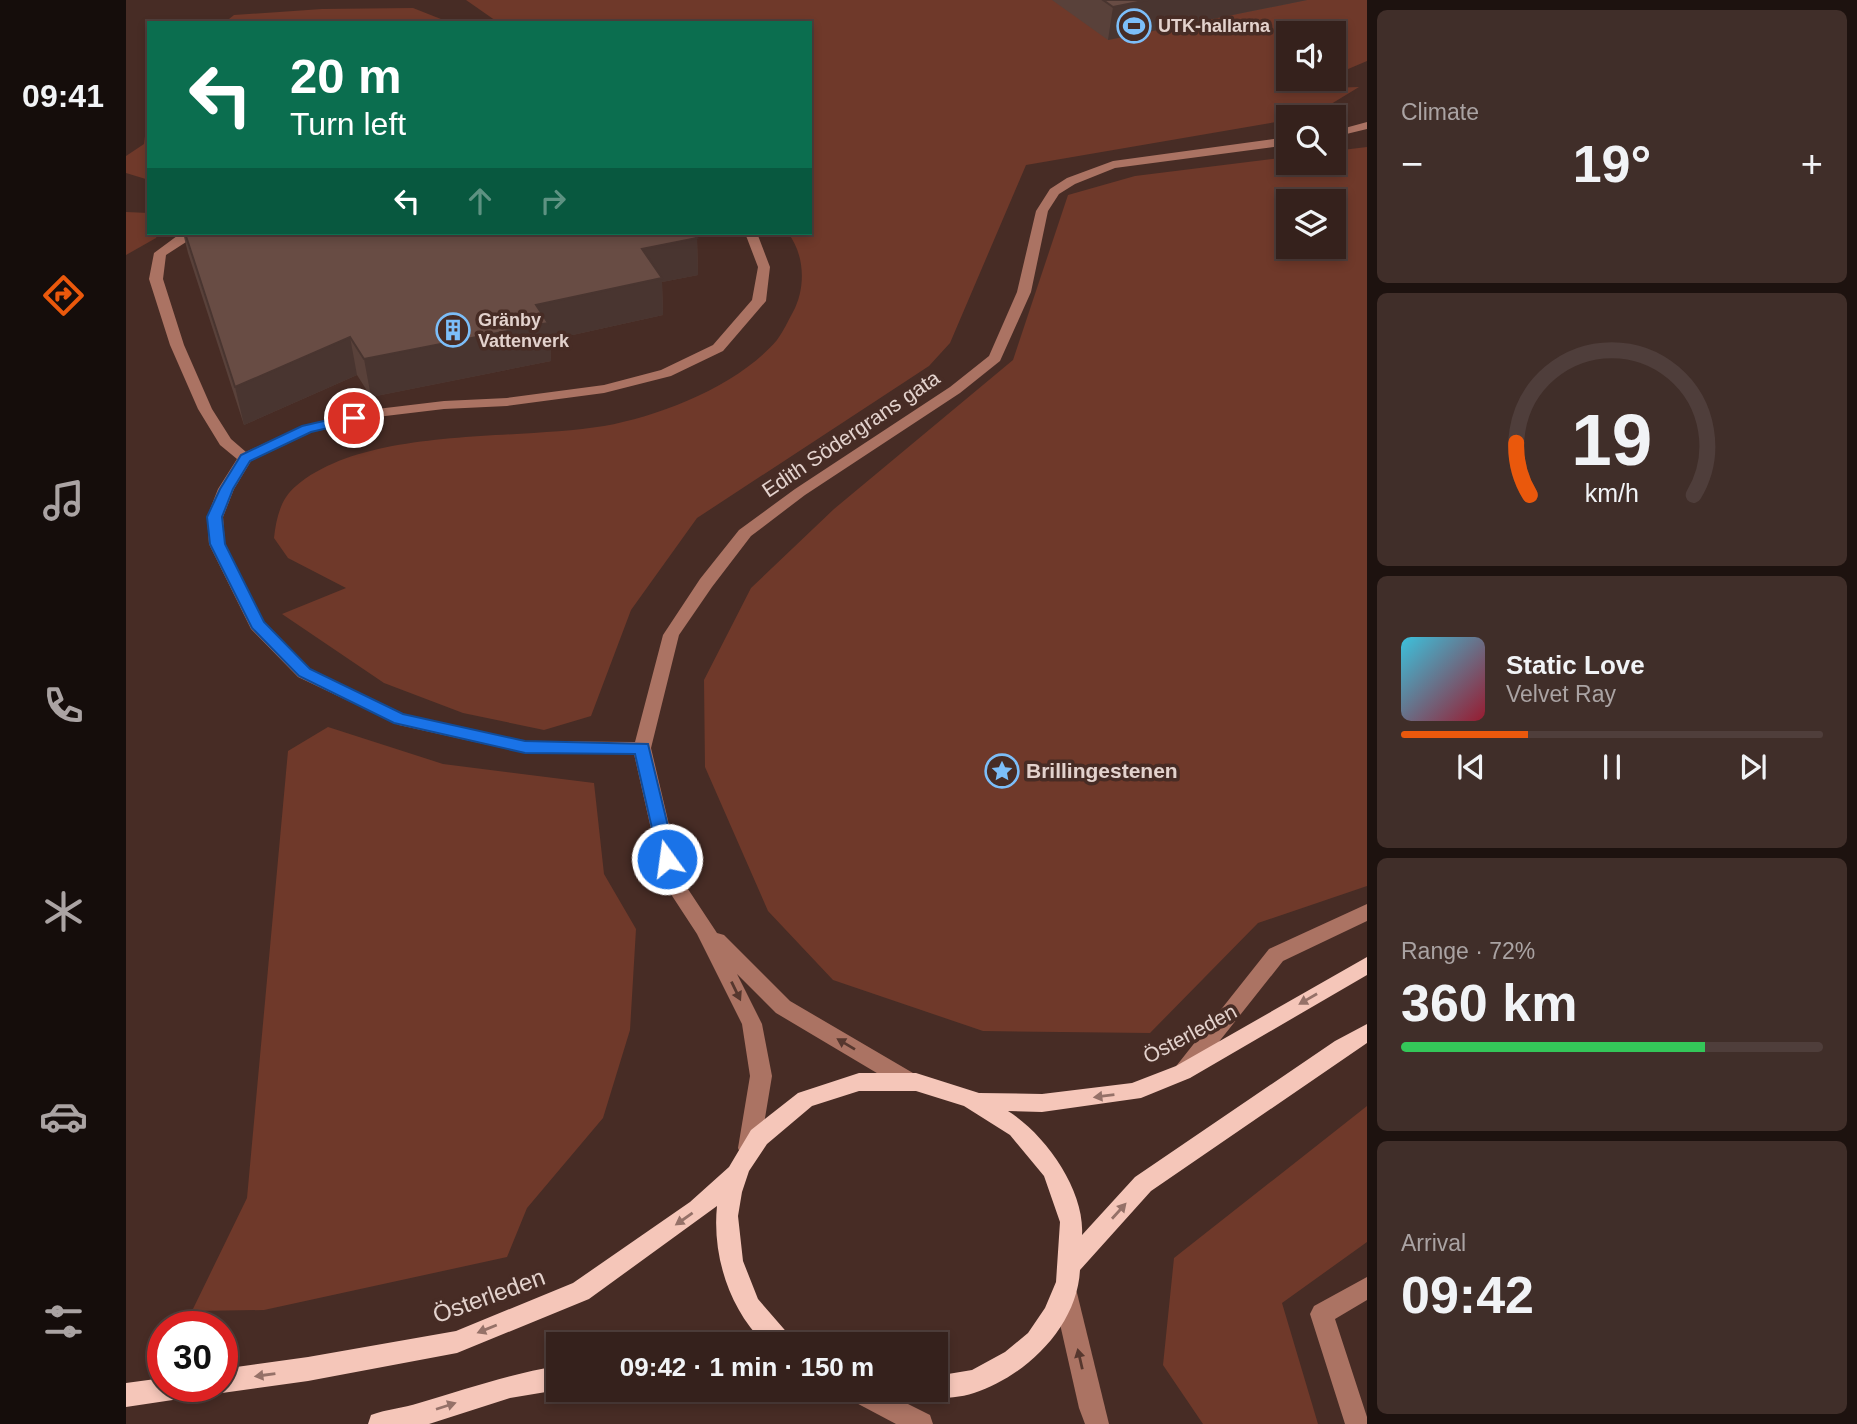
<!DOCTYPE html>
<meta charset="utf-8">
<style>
:root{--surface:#35211c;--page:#402e29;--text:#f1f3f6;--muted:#aaa3a3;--line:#4f3e3b;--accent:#ea580c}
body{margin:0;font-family:Arial,sans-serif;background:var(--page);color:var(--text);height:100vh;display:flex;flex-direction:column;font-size:26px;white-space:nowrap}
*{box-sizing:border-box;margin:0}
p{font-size:23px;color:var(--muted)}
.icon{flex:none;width:38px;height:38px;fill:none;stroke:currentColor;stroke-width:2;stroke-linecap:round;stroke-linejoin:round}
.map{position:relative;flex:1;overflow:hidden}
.drawer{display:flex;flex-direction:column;gap:10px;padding:10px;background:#1d120f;width:490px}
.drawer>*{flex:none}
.banner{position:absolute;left:21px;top:21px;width:665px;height:214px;border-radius:0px;box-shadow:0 4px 10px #0003,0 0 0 2px var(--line);background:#0b6e4f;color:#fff;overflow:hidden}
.buttons{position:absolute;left:1150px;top:21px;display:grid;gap:14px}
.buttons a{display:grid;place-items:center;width:70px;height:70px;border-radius:0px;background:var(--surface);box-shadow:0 4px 10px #0003,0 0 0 2px var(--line);font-size:35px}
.speed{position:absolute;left:21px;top:1311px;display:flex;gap:14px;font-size:35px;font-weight:700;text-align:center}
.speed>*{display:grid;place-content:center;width:91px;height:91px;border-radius:50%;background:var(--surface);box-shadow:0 4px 10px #0003,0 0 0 2px var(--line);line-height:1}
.speed .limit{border:10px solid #d22;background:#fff;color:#111}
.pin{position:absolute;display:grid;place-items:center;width:60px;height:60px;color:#fff;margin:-30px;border:4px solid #fff;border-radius:50%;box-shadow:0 2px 7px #0007}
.me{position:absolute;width:77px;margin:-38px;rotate:346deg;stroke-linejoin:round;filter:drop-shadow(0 0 5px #0008)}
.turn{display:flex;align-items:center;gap:24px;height:147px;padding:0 28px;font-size:32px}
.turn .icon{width:91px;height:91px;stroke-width:2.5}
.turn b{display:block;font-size:49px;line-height:60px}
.lanes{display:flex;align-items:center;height:66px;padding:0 28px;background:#0003;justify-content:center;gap:35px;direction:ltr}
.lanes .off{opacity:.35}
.big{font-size:52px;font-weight:600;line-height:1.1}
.drawer .widget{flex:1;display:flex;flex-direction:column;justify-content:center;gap:10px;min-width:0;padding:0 24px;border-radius:10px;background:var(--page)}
.drawer .dial{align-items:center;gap:0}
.dial svg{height:182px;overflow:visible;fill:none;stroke:var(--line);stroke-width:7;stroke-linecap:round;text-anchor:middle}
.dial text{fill:var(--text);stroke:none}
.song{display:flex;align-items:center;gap:21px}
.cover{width:84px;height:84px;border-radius:10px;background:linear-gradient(135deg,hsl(190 70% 55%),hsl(350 70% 35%))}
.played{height:7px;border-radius:4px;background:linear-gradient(90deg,var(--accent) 30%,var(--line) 30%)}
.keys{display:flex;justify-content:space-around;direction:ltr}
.heat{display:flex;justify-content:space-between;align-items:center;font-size:38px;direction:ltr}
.charge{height:10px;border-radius:5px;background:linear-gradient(90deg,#34c759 72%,var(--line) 0)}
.trip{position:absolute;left:420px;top:1332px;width:402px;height:70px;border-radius:0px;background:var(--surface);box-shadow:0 4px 10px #0003,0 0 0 2px var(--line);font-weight:600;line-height:70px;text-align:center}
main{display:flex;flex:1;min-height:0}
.menu{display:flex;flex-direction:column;width:126px;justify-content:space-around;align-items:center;background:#150d0b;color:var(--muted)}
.menu .icon{width:49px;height:49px}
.menu .active{color:var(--accent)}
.menu b{font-size:32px;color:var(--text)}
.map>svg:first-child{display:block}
.green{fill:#6f392a;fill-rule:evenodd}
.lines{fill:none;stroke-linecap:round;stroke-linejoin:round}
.minor{fill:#ab7363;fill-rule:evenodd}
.major{fill:#f5c6b9;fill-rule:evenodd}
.wall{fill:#59413a}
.shaded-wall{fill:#493530}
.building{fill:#684c44;stroke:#493530;stroke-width:2}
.oneway{fill:#56372e}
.oneway2{fill:#957168}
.route{fill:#1a73e8;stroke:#114b97;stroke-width:2}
.labels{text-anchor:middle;stroke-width:7;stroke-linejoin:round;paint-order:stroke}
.far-poi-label{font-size:18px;font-weight:bold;fill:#e3d2cd;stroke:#472c25;text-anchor:start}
.street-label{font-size:21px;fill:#e3d2cd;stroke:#472c25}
.poi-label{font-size:21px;font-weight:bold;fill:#e3d2cd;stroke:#472c25;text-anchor:start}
.near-street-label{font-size:24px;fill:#e3d2cd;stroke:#472c25}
</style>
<main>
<nav class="menu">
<b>09:41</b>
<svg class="icon active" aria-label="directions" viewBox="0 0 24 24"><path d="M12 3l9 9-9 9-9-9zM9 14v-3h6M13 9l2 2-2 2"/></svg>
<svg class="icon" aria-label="music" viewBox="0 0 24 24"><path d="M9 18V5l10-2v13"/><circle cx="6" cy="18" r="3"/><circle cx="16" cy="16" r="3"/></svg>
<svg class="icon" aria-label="phone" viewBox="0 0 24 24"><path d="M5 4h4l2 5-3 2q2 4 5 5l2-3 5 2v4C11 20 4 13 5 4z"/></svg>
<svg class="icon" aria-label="climate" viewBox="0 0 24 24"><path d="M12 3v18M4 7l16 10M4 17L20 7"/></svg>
<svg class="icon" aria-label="car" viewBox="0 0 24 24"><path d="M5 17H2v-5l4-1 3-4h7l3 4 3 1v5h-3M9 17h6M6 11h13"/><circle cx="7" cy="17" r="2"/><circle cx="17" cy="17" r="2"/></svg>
<svg class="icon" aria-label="filters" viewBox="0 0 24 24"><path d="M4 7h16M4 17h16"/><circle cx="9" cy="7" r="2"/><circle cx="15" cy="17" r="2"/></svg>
</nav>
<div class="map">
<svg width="1241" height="1424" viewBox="0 0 1241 1424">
<rect width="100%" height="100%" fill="#472c25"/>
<g class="green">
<path d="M340,0H1241V61L1208,75V33H1162V79H1199L1175,89L1233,87L1187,115L1162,117V120L900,165L824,343L803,366L571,518L505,610L465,716L418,730L337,713L258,683L156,614L220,588L162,558L148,538C150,520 154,499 170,486C241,426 388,441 478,426C535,416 613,385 651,340C657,332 662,321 667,312C680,288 679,255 662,233H684V23H373Z"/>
<path d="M287,8L325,23H98L108,15L196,9Z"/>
<path d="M20,128H23V180L0,173V156L18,144Z"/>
<path d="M1241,147V886L1132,923L1024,1033L857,1031L707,980L642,911L579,767L578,680L625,588L708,509L887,360L942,195L1009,176L1162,157V163H1208V151ZM1162,201H1208V247H1162Z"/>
<path d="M0,212L23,213V233H32L30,238L0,255Z"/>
<path d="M202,727L317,764L468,783L478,874L510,929L504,1030L477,1118L401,1208L381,1257L138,1310L66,1311L121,1198L162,751Z"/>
<path d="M1241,1106V1242L1156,1303L1192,1424H1077L1037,1365L1048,1258Z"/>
</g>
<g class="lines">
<g class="minor">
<path d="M1241,122V129L1208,137V131Z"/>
<path d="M1162,137V145L989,168L949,184L933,194L922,211L905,292L874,361L834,393L679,495L625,536L586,587L553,635L525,748L556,880L591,933L598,935L664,1001L787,1073L790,1079L787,1085L779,1088L771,1085L650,1013L611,974L636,1024L646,1076L634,1148L631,1155L623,1158L615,1155L612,1148L624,1076L616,1024L571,934L537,882L508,754L399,753L273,725L172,677L125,629L83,544L81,517L92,489L111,459L94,445L72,409L44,345L23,279L28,253L55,233H74L40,255L37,279L58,345L86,409L105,439L120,452L176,426L251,409L318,401L381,398L478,385L535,370L587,345L626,300L632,267L619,233H631L644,267L640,301L597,351L545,376L478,393L381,406L318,409L251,417L186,432L125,461L108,489L97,517L99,544L138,622L184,669L278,714L399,741L509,742L537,635L574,579L613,530L669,489L824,387L863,356L891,292L910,211L924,189L941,178L987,161Z"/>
<path d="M1241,904V921L1157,961L1065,1077L1058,1080L1051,1077L1047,1071L1051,1065L1143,949Z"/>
<path d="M1241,1277V1300L1209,1319L1241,1417V1424H1219L1184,1314L1188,1306Z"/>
<path d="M939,1282L947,1285L951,1293L983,1424H959L953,1408L927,1293L931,1285Z"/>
<path d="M718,1390H754L804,1415L807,1424H770L721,1398Z"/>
</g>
<g class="major">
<path d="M1241,957V975L1064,1078L1015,1098L916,1112L882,1111C919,1134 959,1190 956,1235L1009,1177L1209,1041L1241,1024V1043L1025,1191L954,1270C951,1327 900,1376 848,1393C835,1398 820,1397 806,1400C787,1404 773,1406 754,1398L751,1390H810V1376L846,1370L879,1352L902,1333L919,1308L930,1282L934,1222L918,1176L884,1135L838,1106L790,1091H733L686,1106L641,1144L623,1171L616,1192L612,1216L617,1261L632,1299L664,1336L668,1344H639C603,1309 586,1255 591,1206L463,1299L331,1353L182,1381L96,1393L86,1386H96V1369L182,1357L330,1331L447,1283L564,1202L603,1167L625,1130L672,1093L733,1073H790L853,1093L916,1094L1006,1083L1050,1066Z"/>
<path d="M432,1366V1390L384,1398L303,1424H242L245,1415C261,1409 277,1408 293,1403C341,1389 383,1374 432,1366Z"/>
<path d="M37,1378V1386H72L69,1394L60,1398L0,1407V1383Z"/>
</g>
</g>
<g class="wall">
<path d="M926,0H1181L982,40Z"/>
<path d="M57,233H144L571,238L572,275L536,282L537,315L424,340L425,361L245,397L231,375L118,425L62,253Z"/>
</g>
<g class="shaded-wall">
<path d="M1022,0H1181L982,40L987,7Z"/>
<path d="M571,238L572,275L536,282L537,315L424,340L425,361L245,397L238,359L410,305L516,249Z"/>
<path d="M224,337L231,375L118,425L109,387Z"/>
</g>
<g class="building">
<path d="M977,0H1022L987,7Z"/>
<path d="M59,233H566L571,238L516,249L536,278L410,305L422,323L238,359L224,337L109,387Z"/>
</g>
<defs><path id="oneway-solid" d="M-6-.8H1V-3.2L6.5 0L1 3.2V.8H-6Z" transform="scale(1.75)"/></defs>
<g class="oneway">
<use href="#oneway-solid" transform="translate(610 991) rotate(64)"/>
<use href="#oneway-solid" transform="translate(720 1044) rotate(-149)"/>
<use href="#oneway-solid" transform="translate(954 1359) rotate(-103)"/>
</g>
<g class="oneway2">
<use href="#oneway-solid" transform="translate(1182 999) rotate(150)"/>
<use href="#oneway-solid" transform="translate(978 1096) rotate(173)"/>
<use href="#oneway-solid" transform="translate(993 1211) rotate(-48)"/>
<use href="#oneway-solid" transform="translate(558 1219) rotate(145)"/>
<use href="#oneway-solid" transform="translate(361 1329) rotate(158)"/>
<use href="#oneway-solid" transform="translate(139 1375) rotate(172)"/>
<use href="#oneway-solid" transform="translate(320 1406) rotate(-18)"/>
</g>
<path class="route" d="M228,414L232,416V421L185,432L124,461L107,489L96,517L99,544L138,622L184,669L277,714L399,741L522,744L550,859L547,864H535L533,859L509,754L399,753L268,723L173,676L126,628L84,544L81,517L94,489L115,455L176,426Z"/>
<defs>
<symbol id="stadium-ring" viewBox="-11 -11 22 22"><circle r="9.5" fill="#472c25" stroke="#7cbef9" stroke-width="1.5"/><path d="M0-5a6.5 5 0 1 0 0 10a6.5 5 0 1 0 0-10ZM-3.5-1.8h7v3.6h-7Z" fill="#7cbef9"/></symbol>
<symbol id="building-ring" viewBox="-11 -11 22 22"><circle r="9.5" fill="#472c25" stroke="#7cbef9" stroke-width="1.5"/><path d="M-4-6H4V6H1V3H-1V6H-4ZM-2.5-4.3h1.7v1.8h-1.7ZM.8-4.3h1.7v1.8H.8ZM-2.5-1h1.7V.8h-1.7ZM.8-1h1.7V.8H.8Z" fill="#7cbef9"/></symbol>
<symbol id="sight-ring" viewBox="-11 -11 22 22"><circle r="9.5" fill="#472c25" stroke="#7cbef9" stroke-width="1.5"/><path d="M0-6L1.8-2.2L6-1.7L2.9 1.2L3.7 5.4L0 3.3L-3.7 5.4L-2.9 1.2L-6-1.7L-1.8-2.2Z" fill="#7cbef9"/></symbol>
</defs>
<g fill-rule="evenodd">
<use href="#stadium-ring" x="989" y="7" width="38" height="38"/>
<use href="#building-ring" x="308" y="311" width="38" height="38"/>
<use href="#sight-ring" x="857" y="752" width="38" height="38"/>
</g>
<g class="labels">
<g class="far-poi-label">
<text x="1032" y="32">UTK-hallarna</text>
<text x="352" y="326">Gränby<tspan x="352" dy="21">Vattenverk</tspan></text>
</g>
<g class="street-label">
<text transform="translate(725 434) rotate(-34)" y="7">Edith Södergrans gata</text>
<text transform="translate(1064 1034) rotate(-28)" y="7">Österleden</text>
</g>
<g class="poi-label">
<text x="900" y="778">Brillingestenen</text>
</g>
<g class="near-street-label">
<text transform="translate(363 1296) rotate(-20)" y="8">Österleden</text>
</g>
</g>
</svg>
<div class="buttons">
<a><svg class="icon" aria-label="sound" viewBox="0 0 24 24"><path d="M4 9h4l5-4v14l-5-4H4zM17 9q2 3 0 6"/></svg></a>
<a><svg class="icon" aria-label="search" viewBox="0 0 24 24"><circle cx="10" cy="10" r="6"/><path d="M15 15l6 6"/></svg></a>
<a><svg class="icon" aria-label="layers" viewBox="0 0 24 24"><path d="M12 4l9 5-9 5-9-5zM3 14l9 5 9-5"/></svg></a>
</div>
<div class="speed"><div class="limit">30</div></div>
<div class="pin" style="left:228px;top:418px;background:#d93025"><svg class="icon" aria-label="arrive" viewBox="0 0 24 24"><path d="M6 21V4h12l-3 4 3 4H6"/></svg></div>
<svg class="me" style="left:541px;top:859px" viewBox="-20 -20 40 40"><circle r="17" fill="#1a73e8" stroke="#fff" stroke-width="3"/><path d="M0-11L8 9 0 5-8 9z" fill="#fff"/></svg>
<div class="trip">09:42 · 1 min · 150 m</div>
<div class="banner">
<div class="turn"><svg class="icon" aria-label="left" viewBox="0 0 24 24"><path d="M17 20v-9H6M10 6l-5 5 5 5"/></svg><div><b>20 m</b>Turn left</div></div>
<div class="lanes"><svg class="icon" aria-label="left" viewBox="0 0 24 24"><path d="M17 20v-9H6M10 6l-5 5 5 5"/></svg><svg class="icon off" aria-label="ahead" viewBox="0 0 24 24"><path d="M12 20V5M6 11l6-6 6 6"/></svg><svg class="icon off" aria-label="right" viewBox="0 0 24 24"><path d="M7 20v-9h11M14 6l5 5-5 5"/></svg></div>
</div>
</div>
<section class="drawer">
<div class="widget"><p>Climate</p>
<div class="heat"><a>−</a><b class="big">19°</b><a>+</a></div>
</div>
<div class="widget dial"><svg viewBox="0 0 100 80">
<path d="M14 69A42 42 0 1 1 86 69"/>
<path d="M14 69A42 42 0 0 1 8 46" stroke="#ea580c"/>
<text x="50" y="56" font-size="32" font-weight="700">19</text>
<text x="50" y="72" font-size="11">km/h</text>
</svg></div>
<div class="widget">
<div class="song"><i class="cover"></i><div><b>Static Love</b><p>Velvet Ray</p></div></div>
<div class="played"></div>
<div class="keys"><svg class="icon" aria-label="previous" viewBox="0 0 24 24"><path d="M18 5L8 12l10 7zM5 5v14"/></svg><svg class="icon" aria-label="pause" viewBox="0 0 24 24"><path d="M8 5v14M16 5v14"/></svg><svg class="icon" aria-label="next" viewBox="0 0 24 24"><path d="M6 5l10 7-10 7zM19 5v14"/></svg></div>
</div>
<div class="widget"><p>Range · 72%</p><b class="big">360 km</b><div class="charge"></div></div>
<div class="widget"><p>Arrival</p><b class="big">09:42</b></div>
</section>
</main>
